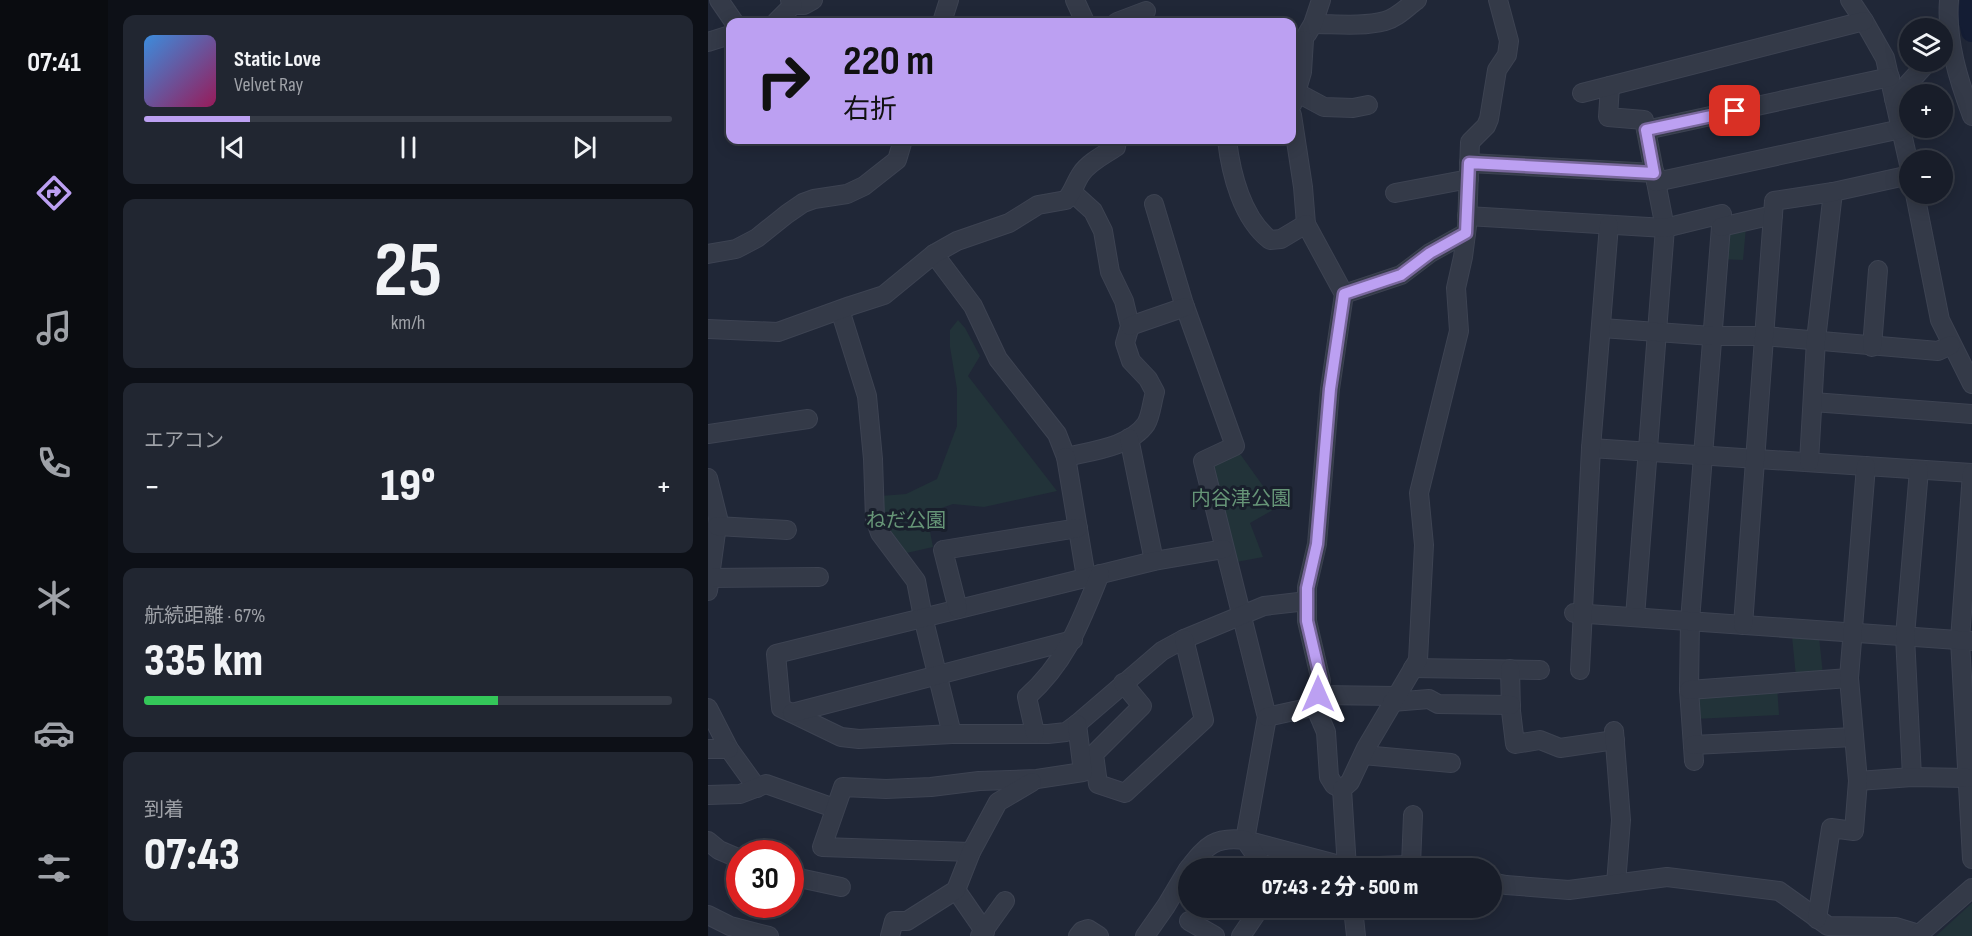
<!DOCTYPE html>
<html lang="ja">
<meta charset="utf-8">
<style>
:root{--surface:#181d29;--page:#212631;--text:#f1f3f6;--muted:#9fa2a8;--line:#363b46;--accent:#bca0f2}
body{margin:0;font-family:"Sofia Sans Condensed","Noto Sans JP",sans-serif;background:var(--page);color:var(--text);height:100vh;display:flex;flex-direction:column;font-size:22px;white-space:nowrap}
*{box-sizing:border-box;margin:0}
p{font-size:20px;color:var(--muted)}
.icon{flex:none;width:33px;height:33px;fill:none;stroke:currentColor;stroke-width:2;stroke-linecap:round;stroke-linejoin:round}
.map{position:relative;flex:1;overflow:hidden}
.side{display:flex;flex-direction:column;gap:15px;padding:15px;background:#0d1017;width:600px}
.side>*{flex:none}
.top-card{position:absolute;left:18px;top:18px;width:570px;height:126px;border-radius:12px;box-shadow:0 3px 15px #0003,0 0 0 2px var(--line);background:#bca0f2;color:#111;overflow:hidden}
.controls{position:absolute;left:1191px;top:18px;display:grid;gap:12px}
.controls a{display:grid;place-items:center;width:54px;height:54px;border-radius:50%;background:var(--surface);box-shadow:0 3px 15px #0003,0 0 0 2px var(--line);font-size:30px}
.speed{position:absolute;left:18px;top:840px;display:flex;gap:12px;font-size:30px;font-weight:700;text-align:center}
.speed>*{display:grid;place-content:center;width:78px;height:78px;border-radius:50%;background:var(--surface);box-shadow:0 3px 15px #0003,0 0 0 2px var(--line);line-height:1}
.speed .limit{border:9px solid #d22;background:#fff;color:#111}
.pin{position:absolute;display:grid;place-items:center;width:51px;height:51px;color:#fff;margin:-26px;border-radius:12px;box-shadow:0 3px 9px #0006}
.me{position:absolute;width:66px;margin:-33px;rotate:0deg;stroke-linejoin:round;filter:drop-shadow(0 0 4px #0008)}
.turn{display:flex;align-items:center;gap:21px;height:126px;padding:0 18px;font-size:27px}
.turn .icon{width:78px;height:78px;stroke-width:2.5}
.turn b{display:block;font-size:42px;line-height:51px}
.big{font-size:45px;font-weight:800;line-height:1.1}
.side .widget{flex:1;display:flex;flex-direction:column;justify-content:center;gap:9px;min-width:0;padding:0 21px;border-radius:12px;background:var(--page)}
.side .dial{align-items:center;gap:0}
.dial b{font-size:78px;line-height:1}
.song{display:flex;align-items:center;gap:18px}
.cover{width:72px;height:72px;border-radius:9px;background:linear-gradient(135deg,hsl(210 70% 55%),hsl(330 70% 35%))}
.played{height:6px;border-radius:3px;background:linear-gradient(90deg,var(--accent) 20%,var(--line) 20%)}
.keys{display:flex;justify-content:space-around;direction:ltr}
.heat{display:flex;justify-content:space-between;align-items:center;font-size:33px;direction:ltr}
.charge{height:9px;border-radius:4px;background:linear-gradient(90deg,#34c759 67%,var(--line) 0)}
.trip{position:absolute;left:470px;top:858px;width:324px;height:60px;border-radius:30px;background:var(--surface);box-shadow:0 3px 15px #0003,0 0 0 2px var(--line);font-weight:800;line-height:60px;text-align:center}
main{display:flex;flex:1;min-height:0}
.tab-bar{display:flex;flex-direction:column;width:108px;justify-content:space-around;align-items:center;background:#0a0c10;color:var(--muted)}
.tab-bar .icon{width:42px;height:42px}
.tab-bar .on{color:var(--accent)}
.tab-bar b{font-size:27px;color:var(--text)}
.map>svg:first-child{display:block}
.green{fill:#223339}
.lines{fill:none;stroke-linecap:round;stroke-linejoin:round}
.river{stroke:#141d34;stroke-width:22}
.minor-casing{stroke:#3d4352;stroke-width:20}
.minor{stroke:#343a48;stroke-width:18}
.route-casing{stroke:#7a689d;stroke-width:15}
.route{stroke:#bca0f2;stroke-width:10}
.labels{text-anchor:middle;stroke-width:6;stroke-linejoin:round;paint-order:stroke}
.park-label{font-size:20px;fill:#669577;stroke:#191f2c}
</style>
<main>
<nav class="tab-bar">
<b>07:41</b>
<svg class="icon on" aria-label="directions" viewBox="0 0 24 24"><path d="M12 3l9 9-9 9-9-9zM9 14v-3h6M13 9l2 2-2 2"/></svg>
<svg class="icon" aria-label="music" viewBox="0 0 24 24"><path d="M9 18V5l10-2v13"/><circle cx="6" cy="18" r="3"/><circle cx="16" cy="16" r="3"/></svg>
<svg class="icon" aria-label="phone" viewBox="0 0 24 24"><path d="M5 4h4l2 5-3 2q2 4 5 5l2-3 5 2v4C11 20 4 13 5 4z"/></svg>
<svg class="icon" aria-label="climate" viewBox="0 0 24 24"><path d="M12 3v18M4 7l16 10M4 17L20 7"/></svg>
<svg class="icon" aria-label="car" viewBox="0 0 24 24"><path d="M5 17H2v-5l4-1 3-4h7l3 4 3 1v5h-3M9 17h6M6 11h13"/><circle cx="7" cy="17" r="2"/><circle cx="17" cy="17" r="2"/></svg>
<svg class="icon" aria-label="filters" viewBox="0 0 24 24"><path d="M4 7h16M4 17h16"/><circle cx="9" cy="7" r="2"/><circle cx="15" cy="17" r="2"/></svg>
</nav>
<section class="side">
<div class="widget">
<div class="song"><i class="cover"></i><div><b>Static Love</b><p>Velvet Ray</p></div></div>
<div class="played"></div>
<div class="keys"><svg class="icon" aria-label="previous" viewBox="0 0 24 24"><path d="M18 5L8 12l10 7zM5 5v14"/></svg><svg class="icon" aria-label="pause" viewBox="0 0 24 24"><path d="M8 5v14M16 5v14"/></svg><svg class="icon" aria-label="next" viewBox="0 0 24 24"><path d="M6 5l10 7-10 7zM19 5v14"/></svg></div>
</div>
<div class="widget dial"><b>25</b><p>km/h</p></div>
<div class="widget"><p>エアコン</p>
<div class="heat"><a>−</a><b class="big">19°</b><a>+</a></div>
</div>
<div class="widget"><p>航続距離 · 67%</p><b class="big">335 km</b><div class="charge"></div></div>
<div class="widget"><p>到着</p><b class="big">07:43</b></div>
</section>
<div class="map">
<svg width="1264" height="936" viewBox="0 0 1264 936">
<rect width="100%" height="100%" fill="#202737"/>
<g class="green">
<path d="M1038,227L1035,260L1012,259L1014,237Z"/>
<path d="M250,320L257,328L272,356L260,376L349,491L276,507L245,504L225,511L220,521L225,547L194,554L177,527L172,496L198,494L229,479L249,426V389L242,347V330Z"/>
<path d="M530,451L570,507L542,523L555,557L523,563L505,463Z"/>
<path d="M1084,636L1111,637L1115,675L1088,677Z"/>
<path d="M1069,686L1071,715L986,719L991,691Z"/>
<path d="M1264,903V936H1228Z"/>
</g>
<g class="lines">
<path class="river" d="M1263,0L1261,16L1264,31"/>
<defs>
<g id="minor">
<path d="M11,0L26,22"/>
<path d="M82,0L85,5H96L105,0"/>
<path d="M367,0L377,22"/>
<path d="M1142,0L1156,21L1177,58L1202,169"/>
<path d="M1241,0C1238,40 1250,79 1264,116"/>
<path d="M68,22L85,5"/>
<path d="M234,22L241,0"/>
<path d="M409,22L438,11"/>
<path d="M605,24C628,24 654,27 677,21C689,18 699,7 709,0"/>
<path d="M599,34L605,24L613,0"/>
<path d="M0,42L22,35"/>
<path d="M902,86L900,117L936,120L957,228L927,617"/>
<path d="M588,92L616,107L645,108L660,105"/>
<path d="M874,93L1156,21"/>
<path d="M1186,99L1220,62"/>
<path d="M585,103L594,72L596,40"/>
<path d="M584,115L595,187L598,224"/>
<path d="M938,130L1182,77"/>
<path d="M519,140C523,174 534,218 562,240L573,239L598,224L636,294L622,389L609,544L599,587V621L613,681L609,701V711L618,732L621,777L626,785L634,789"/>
<path d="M761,163L947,173"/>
<path d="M948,182L1193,129"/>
<path d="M687,193L761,179"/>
<path d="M1207,194L1232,320L1264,384"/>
<path d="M446,204L476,304L527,446L495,461L559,717L537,840L639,867L703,865L720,868"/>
<path d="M759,216L957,228L1014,214L982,621L981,690L986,761"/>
<path d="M1013,227L1065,215"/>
<path d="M0,254L28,249L49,238L79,214L95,203L106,199L139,194L156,186L189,160L195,140"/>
<path d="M226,254L265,306L290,359L349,434L358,457C383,451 422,447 438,424C443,416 444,402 447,392L440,379L423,361L417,343L422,326L416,301L402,272L395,231L385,211L364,192"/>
<path d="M636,294L693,275L722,253L758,233"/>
<path d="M132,310L159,396L165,459L167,519L172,533L208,581L215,617L244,734"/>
<path d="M422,326L477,307"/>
<path d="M894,328L1004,336H1056L1230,351L1243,345"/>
<path d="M0,329L70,332L142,306L176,295L226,254L249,241L301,223L330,205L358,200C365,192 367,183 373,174C381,162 396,155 408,147L409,140"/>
<path d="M1164,347L1170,270"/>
<path d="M1105,402L1264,414"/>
<path d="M0,434L100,419"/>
<path d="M421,438L446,561"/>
<path d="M883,448L1264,473"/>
<path d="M358,457L378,577"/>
<path d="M1101,462L1108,340L1125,192"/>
<path d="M1264,473L1252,640L1264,859"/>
<path d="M0,478L10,518L0,591"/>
<path d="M9,526L79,530"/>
<path d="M516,549L446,561L68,654L73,708L133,737L151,739L244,734H340L358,732L369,724L454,651L476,639L556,606L599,601"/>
<path d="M1,578L111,577"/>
<path d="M250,609L235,550L370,528"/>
<path d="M866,613L1264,641"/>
<path d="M1035,625L1066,201L1125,192L1202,175"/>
<path d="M705,668L832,670"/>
<path d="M802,669L803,711L807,744L832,740L852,748L907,740"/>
<path d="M872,670L883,448L901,225"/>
<path d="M415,683L434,706L386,754L390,784L417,793L496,720L476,639"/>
<path d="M981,690L1141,678"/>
<path d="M610,695L688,696"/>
<path d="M684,702L721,699L730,704L803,705"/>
<path d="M0,708L21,749L49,788"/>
<path d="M84,713L365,640"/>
<path d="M559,717L609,706"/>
<path d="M906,731L913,820L908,884"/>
<path d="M327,733L319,697C359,661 372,623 392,574"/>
<path d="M985,745L1146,737"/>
<path d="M0,749H21"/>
<path d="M655,755L743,763"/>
<path d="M1204,777L1197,636L1211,470"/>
<path d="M1150,781L1204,777L1260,778"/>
<path d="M0,795L32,794L58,784L126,808"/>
<path d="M0,841L11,850L32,859"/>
<path d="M263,852L114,847L135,787L178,789L223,787L271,781L329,779L375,772L369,724"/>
<path d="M703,865L705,815"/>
<path d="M481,868C498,846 507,836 537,840L551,860L553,868"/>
<path d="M639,868L634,789L642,782L658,748L710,660L716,545L711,493L751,331L748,288L755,257L759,226L762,142L778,126L781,119L789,70L799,55L801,41L790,0"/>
<path d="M82,876L133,887"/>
<path d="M783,882L798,885L861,890L959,877L1071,891L1120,926L1188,927L1211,934"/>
<path d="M248,890L277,932"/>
<path d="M645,908L648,936"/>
<path d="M0,915L22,926L61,936"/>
<path d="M1109,919L1123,828L1146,831L1150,781L1141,678L1158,466"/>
<path d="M481,921L507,936"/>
<path d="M182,936L186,921H199L248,890L263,852L290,802L324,782"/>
<path d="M272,936L297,901"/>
<path d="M370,936L374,931L380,929L391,936"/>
<path d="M437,936L458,906L480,869"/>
<path d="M533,936L552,908"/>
<path d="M1209,936L1264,888"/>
</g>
</defs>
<use href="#minor" class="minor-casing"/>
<use href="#minor" class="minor"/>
</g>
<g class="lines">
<defs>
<path id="route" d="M610,694L613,681L599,621V588L609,544L622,389L636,294L693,275L722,253L758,233L761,163L946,173L938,130L1027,111"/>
</defs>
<use href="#route" class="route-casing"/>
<use href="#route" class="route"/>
</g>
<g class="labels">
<g class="park-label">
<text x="533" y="505">内谷津公園</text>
<text x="198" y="527">ねだ公園</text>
</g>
</g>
</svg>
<div class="controls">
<a><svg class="icon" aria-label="layers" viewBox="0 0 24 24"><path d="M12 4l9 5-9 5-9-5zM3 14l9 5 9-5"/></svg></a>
<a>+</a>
<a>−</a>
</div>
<div class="speed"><div class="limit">30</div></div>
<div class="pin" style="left:1027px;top:111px;background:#d93025"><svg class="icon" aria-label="arrive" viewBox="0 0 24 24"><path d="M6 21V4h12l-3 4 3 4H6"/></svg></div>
<svg class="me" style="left:610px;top:694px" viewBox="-20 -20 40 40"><path d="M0-17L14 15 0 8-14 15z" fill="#bca0f2" stroke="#fff" stroke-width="4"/></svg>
<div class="trip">07:43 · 2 分 · 500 m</div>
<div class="top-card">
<div class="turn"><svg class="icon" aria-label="right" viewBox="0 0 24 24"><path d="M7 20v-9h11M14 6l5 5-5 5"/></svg><div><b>220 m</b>右折</div></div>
</div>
</div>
</main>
